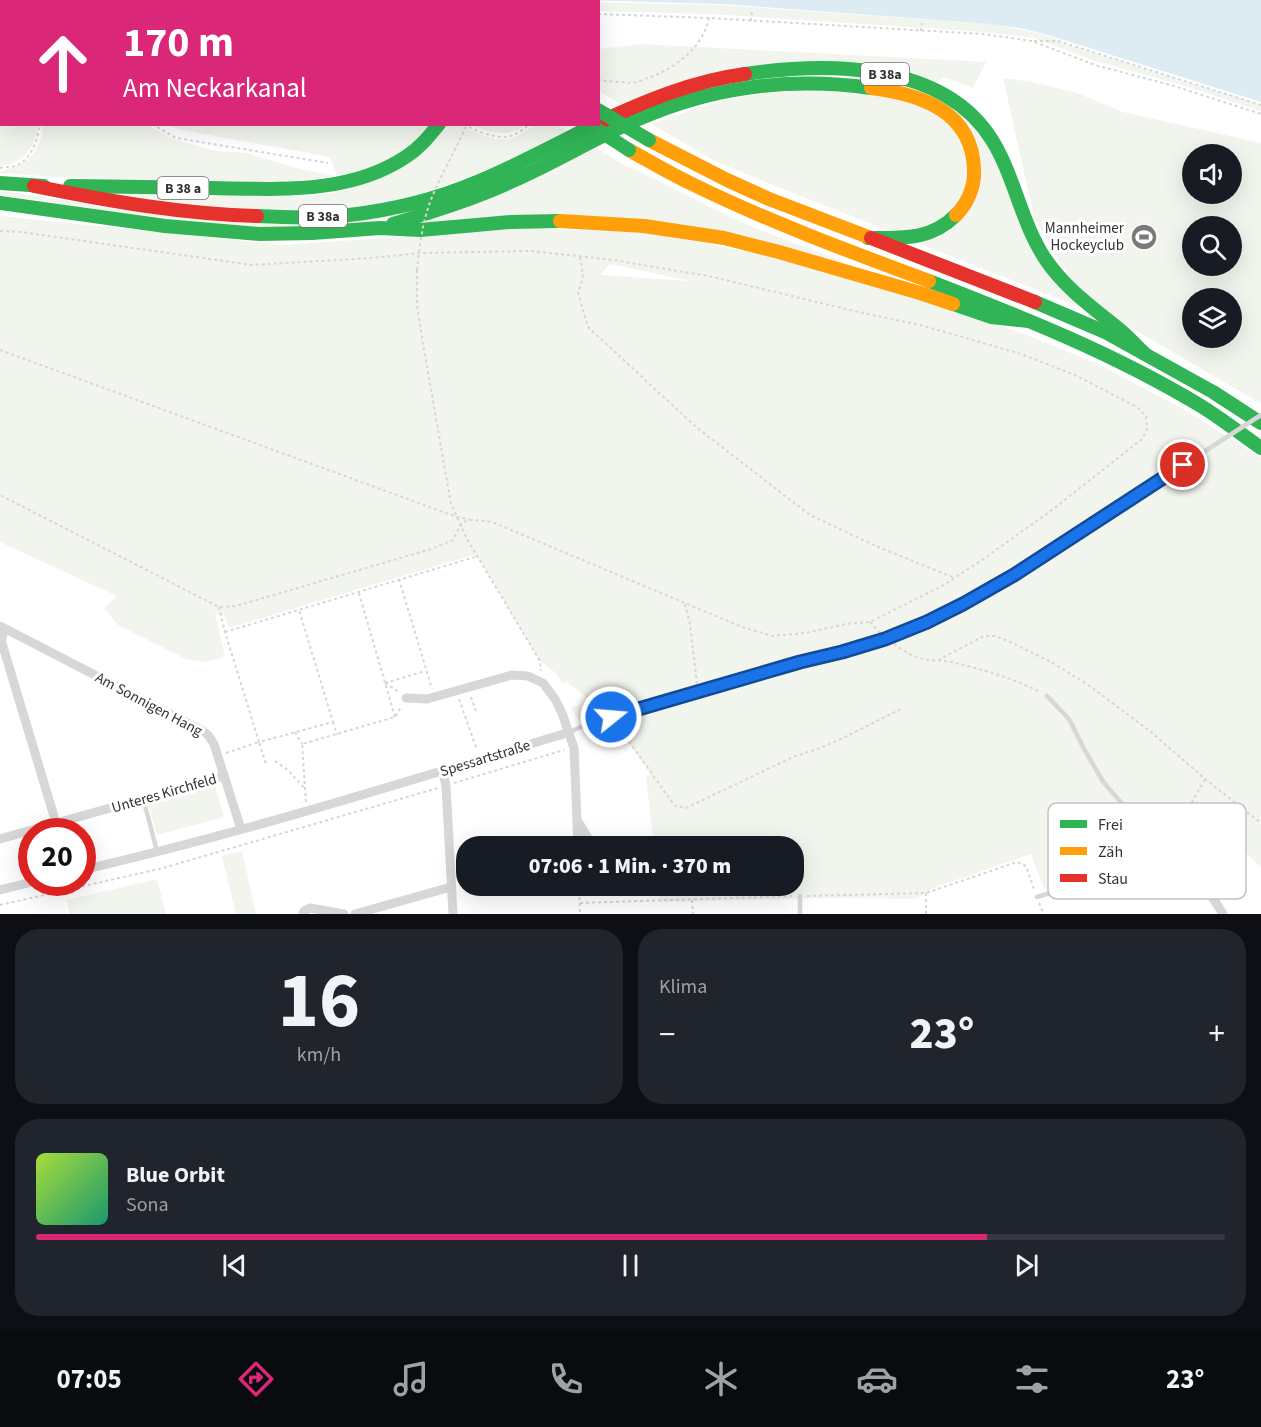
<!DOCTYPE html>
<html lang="de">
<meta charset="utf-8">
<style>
:root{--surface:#171b24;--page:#20242c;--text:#f1f3f6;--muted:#9ea1a6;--line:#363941;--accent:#db2777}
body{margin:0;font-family:"Source Sans 3",sans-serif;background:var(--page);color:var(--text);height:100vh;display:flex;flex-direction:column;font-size:22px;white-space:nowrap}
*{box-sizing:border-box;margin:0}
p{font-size:20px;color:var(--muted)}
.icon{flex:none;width:33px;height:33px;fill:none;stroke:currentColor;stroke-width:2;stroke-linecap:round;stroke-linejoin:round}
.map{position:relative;height:914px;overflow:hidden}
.panel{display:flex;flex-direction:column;gap:15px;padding:15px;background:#0d0f14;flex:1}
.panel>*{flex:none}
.guide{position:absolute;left:0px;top:0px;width:600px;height:126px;box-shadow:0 6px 24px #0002;background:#db2777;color:#fff;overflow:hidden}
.buttons{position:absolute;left:1182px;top:144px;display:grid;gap:12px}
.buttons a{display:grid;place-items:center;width:60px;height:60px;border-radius:50%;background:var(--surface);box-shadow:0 6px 24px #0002;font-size:30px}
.speed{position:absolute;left:18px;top:818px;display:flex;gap:12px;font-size:30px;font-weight:700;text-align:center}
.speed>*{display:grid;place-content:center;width:78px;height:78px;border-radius:50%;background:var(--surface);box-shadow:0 6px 24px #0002;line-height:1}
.speed .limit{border:9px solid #d22;background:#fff;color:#111}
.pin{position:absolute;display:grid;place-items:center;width:51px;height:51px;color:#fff;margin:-26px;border:3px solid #fff;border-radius:50%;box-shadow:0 2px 6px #0007}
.me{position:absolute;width:66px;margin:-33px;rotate:73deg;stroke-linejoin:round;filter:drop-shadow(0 0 4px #0008)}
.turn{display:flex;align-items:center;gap:21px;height:126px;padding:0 24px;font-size:27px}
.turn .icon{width:78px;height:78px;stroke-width:2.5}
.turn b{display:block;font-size:42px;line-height:51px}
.big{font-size:45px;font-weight:800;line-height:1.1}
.panel .card{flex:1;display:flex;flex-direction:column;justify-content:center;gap:9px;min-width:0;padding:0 21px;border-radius:24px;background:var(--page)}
.panel .dial{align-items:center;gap:0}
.dial b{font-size:78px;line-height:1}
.song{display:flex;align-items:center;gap:18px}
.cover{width:72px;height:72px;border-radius:9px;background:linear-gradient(135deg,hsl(80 70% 55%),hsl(160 70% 35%))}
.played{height:6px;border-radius:3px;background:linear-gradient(90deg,var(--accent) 80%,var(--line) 80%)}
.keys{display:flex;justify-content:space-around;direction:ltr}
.heat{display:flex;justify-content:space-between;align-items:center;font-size:33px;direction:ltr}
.panel .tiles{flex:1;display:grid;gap:15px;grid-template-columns:1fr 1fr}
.card:last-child{grid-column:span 2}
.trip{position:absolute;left:456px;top:836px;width:348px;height:60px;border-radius:24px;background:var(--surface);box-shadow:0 6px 24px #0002;font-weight:800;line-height:60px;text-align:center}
.dock{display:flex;height:96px;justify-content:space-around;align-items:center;background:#090b0e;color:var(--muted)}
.dock .icon{width:42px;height:42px}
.dock .on{color:var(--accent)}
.dock b{font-size:27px;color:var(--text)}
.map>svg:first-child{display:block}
.green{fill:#f1f5ed;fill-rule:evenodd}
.water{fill:#ddebf3}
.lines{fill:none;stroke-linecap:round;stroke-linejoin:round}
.path{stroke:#d6d6d6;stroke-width:2;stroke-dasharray:3 3;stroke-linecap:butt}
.lane{stroke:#d7d7d7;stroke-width:4.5}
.street{stroke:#d7d7d7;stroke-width:9}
.fast{stroke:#30b455;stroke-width:14}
.slow{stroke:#ff9f0a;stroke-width:14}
.jam{stroke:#e5322d;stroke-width:14}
.path-bridge{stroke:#d6d6d6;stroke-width:2;stroke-dasharray:3 3;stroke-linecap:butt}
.lane-bridge{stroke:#d7d7d7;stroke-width:4.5}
.street-bridge{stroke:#d7d7d7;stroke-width:9}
.fast-bridge{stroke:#30b455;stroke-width:14}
.route-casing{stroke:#114b97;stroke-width:15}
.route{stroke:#1a73e8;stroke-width:10}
.labels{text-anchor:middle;stroke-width:6;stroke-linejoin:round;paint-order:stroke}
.shield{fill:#fff;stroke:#707070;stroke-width:1.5}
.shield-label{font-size:14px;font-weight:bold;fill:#333}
.poi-label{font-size:15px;fill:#333;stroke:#fff;text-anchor:end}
.street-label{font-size:15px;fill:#333;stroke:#fff}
.key{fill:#fff;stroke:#c2c2c2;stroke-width:1.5}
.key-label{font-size:16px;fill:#333}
</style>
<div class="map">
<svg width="1261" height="914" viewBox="0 0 1261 914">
<rect width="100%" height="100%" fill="#fff"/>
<g class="green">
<path d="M246,0H405L406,1L194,2Z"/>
<path d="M500,0L721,5L991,24C1014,28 1035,32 1057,39L1058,42L1261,105V111L1175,83L1095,61L1034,38L985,32L709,14L599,11L598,2H501Z"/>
<path d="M0,10H2V124L39,125C36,138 29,156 15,162C11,164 5,165 0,166Z"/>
<path d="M642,44L986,62L973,88L944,77L935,83L897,70L622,105L599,91V49Z"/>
<path d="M783,74C847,73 934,73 978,128C988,141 996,156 1003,171C1010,189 1016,209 1023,227C1036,257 1055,281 1078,304L1077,306L999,275L920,244V242C927,240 936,239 942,235C993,205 991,136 943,105C907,81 850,76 808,77C760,78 710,86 665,103C626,118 588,139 550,158C508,178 465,197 421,210C283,251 138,212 0,195V191C116,206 235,234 352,220C391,215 429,204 466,191C506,178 543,156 581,137C619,118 657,99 698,88C726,80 755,76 783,74Z"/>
<path d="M1003,78L1032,82L1077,93L1123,112L1261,143V402L1260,403L1123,323L1080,289L1061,265L1034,217ZM1192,154H1232V194H1192ZM1192,226H1232V266H1192ZM1192,298H1232V338H1192Z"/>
<path d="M824,91L872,95L917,104L939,115L953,128L963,143L969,161L968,188L958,205L941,221L921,230L904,232L882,228L778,187L715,161L651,124C680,114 710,103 740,97C768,92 796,91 824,91Z"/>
<path d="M146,124L170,138L215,151L245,153L297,168L335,176C224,189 111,181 0,173V171C17,168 32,161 39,144C42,138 42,131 43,125Z"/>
<path d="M460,124C471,132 493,141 507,139C517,138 526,131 533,125H558L567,131L517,157L466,178L423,193L366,207L318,211L187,206L80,189L289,196L318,195L343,191L330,157L177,129L169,125Z"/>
<path d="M471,125H525C510,136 502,134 484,130C479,128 475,128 471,125Z"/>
<path d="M594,147L629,168L631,167L716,210L748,225L846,263L691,226L412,223Z"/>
<path d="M0,216L282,245L528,228L652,233L784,259L936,303L1024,334L1098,364L1187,411L1261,458V867L1220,828L1173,845L1176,854L1044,889L1031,854L933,888L917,899L824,898L660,902L658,885H794V846H654L646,776L651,775L613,719L608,715L582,721L578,719L571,708L591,701L567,682L562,683L556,673L540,661L480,561L473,555L229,628L225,615L221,616L215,613L225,657L206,662L186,659L118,625L104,608L117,596L0,542ZM610,264L691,281L600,275Z"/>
<path d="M213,779L224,817L157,835L147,799Z"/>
<path d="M242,851L256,914H236L222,856Z"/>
<path d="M157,879L166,914H70L67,900Z"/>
</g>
<g class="water">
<path d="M0,0H246L194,2H2Z"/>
<path d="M581,0H1261V102L1048,35L1020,28L991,24L721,4Z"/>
</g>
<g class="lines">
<g class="path">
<path d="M409,0L411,2"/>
<path d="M486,0L488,2"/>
<path d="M598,14L709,18L983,34L1032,41L1095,65L1174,86L1261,114"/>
<path d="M751,21L752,11"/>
<path d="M0,27L2,26"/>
<path d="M921,31L922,23"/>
<path d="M1034,41H1058L1261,105"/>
<path d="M598,79L603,81C614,81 627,84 637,82C641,81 646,78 651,77C677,67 703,47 709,18"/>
<path d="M152,124L176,138L328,163"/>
<path d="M464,124C475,131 494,138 507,137C515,135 524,130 529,124"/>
<path d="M0,168C5,167 10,167 15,166C31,161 38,139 40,124"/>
<path d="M0,231L21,232L252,265L371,258L422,253L531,251L614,260L713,277L854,311L924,326L1021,354L1075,375L1137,407L1146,416L1147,429L1142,439L1052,510L982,560L942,586L870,622L846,624L805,633L773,636L742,627L492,522C465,519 465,515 453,540L431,549L236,606L219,607L0,495"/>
<path d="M580,257L582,268L583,278L578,293L588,327L696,427L810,515L878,547L955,578"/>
<path d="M417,270V305L423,344L451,504L467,539L540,661L541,671"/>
<path d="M0,350L457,517L469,519"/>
<path d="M399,579L432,689"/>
<path d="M359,593L395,717"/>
<path d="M685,604L690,624L697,684"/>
<path d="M219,607L225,632L259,742L333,722L299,610"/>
<path d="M870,622L880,633"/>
<path d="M225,632L475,557"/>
<path d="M894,644C902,650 913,657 923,659C932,661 942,660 951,662C981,669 1013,678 1040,692"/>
<path d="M938,660L984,636H995L1008,641L1051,662L1087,684L1151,732L1205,779L1261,823"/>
<path d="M385,683L399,692"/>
<path d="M385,683L425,671"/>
<path d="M471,697L477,714"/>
<path d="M459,699L477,750"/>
<path d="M333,722L337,735"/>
<path d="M615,722L675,806L686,808L793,757L820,748L841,739L903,708"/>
<path d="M295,732L302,744"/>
<path d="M226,753L259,742L266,764"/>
<path d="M275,761L288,770L305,789"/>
<path d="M454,783L564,750"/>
<path d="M306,802L302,744L395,717L401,707"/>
<path d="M1177,829L1205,779"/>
<path d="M579,885L580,914"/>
<path d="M926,893V914"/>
<path d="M807,896L926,893L1017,862L1026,866L1034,889"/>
<path d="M692,900L693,914"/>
<path d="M580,903L792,896"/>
<path d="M1039,903L1044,914"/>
<path d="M0,905L163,868L438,788"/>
</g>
<g class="lane">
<path d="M570,732L589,723L800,662L842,652L885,639L927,622L963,604L1014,575L1202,453"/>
<path d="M143,798L157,851"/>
<path d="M800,896V914"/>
<path d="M1037,897L1181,853L1173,836L1150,824L1126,808L1104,783L1084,749L1069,719L1047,696"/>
</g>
<g class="street">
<path d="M0,104L2,84"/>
<path d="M0,626L203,731L208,735L214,744L241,829"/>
<path d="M5,629L1,640L56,823"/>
<path d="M406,698L427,699L512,675L528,676L543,683L555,699L562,713L574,748L578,846"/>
<path d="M443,772L446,786L453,914"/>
<path d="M579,823L593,846"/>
<path d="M0,839L224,776"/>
<path d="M1181,853L1187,858L1223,914"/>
<path d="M82,870C247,832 408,781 570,732"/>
<path d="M0,890L32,882"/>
<path d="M303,914L304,911L310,908L344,914"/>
<path d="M355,914L451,887"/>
</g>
<g class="fast">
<path d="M434,0L436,2"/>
<path d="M461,0L462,2"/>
<path d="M745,74C825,62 943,61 992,140C1015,177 1021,223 1046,260C1065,288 1092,307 1119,329C1128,336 1136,346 1145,354"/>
<path d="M0,183L44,186"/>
<path d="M70,186C117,187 164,187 212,188C277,189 350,195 407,156C420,148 429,136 439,124"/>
<path d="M0,203L165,226L259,234L312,233L380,228L420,230L511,222L560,221"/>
<path d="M257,216C288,217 318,219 349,215C392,210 437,199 477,182C518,165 557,144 596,124"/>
<path d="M393,224C435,211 477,198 517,179C564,158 608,130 656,112C725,85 799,78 871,88"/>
<path d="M868,238C902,238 930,241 956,215"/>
<path d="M929,281C1022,317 1115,354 1201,406C1222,419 1241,434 1261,448"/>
<path d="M1035,302L1105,332L1213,392L1261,423"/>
<path d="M953,304L991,317L1029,321"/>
</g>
<g class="slow">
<path d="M871,88C920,94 972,111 974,169C975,186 968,203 956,215"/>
<path d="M649,140L727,180L769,199L871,238"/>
<path d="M629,150C649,161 669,173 690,183C767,221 848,251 929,281"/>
<path d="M560,221L644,226L724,238L779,252L920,293L953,304"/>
</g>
<g class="jam">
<path d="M598,123C645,101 693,81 745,74"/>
<path d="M34,186C108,201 182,214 257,216"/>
<path d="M871,238L1035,302"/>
</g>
<path class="path-bridge" d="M417,270C419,248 422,226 429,205C439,177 455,152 467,124"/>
<path class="lane-bridge" d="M1202,453L1261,415"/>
<path class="street-bridge" d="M1,0L2,13"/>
<g class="fast-bridge">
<path d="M598,110L649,140"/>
<path d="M589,124L629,150"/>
</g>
</g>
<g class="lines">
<defs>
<path id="route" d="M611,717L800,662L842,652L885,639L927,622L963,604L1014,575L1183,465"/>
</defs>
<use href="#route" class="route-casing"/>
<use href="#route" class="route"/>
</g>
<defs>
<symbol id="stadium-disc" viewBox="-11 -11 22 22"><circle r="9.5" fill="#7a7a7a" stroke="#fff"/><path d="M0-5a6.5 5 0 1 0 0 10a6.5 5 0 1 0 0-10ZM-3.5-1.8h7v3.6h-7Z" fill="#fff"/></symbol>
</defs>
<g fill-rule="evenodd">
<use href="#stadium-disc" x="1129" y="222" width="30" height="30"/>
</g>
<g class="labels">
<g class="shield">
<rect x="861" y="63" width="48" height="22" rx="4.5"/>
<rect x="157.5" y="177" width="51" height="22" rx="4.5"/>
<rect x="299" y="205" width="48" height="22" rx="4.5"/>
</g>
<g class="shield-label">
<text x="885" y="79">B 38a</text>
<text x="183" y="193">B 38 a</text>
<text x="323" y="221">B 38a</text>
</g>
<g class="poi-label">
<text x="1124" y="233">Mannheimer<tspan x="1124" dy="17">Hockeyclub</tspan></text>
</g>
<g class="street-label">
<text transform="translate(149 704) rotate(28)" y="5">Am Sonnigen Hang</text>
<text transform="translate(485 758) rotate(-17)" y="5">Spessartstraße</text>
<text transform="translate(164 793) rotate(-16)" y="5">Unteres Kirchfeld</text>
</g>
</g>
<rect x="1048" y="803" width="198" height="96" rx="9" class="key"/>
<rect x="1060" y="820" width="27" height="8" fill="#30b455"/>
<rect x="1060" y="847" width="27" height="8" fill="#ff9f0a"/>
<rect x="1060" y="874" width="27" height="8" fill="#e5322d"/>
<g class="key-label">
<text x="1098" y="830">Frei</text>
<text x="1098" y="857">Zäh</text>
<text x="1098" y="884">Stau</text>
</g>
</svg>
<div class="buttons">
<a><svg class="icon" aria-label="sound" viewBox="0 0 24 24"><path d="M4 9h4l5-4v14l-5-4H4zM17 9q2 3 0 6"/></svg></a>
<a><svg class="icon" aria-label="search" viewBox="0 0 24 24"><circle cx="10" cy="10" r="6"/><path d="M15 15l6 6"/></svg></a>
<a><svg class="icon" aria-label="layers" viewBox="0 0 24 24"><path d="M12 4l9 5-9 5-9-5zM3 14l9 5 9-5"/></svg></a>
</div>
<div class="speed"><div class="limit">20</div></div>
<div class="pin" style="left:1183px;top:465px;background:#d93025"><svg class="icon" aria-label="arrive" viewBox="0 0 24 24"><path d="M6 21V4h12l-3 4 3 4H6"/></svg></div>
<svg class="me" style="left:611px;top:717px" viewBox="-20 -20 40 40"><circle r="17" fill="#1a73e8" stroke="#fff" stroke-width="3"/><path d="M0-11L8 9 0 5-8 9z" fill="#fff"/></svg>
<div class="trip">07:06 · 1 Min. · 370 m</div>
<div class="guide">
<div class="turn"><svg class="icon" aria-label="ahead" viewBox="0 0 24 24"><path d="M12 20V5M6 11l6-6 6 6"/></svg><div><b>170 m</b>Am Neckarkanal</div></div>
</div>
</div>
<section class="panel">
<div class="tiles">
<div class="card dial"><b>16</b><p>km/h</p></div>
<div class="card"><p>Klima</p>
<div class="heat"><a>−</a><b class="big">23°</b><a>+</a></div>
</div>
<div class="card">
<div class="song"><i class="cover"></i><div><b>Blue Orbit</b><p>Sona</p></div></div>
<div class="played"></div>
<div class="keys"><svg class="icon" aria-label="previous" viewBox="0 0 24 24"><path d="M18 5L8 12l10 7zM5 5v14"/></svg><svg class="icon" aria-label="pause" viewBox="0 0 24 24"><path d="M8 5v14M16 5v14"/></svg><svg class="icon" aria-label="next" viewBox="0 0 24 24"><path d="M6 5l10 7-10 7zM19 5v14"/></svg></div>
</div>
</div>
</section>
<nav class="dock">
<b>07:05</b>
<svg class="icon on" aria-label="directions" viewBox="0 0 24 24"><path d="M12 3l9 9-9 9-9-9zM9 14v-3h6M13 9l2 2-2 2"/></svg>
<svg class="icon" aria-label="music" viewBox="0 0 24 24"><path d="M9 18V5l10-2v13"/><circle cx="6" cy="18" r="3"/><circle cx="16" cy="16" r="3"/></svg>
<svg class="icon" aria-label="phone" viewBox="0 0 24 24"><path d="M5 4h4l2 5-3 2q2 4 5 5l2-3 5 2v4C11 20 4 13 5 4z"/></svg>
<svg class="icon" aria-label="climate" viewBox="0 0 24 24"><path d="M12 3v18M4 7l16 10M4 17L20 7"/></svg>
<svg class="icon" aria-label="car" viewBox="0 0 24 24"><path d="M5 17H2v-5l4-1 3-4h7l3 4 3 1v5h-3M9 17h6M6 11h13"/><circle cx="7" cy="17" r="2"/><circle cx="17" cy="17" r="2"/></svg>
<svg class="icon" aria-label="filters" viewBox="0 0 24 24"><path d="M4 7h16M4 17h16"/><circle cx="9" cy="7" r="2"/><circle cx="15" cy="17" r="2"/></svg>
<b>23°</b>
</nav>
